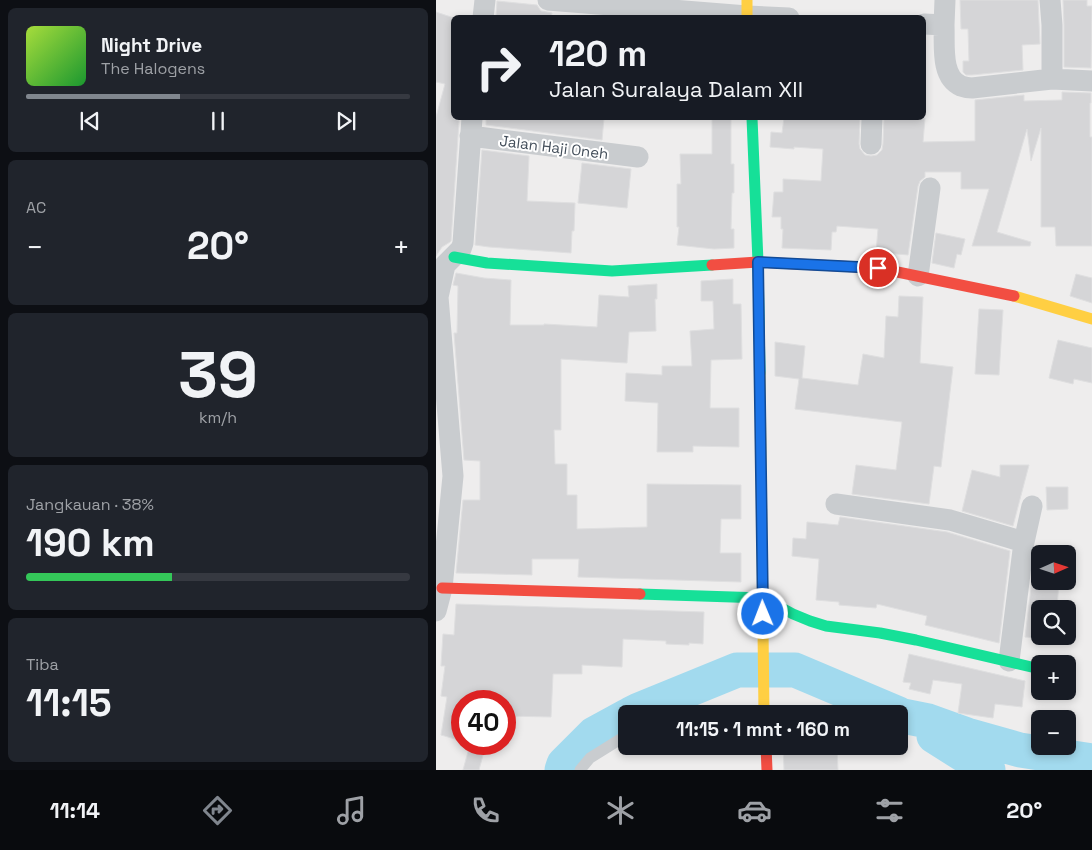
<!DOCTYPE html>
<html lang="id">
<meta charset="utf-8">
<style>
body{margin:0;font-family:"Space Grotesk",sans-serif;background:#20242c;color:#f1f3f6;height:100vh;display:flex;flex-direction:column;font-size:19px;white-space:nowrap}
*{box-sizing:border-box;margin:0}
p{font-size:16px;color:#9ea1a6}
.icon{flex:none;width:28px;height:28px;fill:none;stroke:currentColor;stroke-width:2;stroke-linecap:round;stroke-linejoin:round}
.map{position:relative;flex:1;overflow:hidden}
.side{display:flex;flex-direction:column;gap:8px;padding:8px;background:#0d0f14;width:436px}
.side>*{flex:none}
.banner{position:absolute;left:15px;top:15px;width:475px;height:105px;border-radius:8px;box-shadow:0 2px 8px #0003;background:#171b24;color:#f1f3f6;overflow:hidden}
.needle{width:32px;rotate:87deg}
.fabs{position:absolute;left:595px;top:545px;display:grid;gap:10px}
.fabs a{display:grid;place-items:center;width:45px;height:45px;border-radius:8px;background:#171b24;box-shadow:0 2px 8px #0003;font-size:25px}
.speed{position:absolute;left:15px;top:690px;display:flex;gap:10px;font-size:25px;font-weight:700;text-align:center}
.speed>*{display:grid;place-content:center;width:65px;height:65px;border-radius:50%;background:#171b24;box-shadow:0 2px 8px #0003;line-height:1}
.speed .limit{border:8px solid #d22;background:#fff;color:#111}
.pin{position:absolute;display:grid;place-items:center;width:42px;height:42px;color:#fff;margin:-21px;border:2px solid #fff;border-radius:50%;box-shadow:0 1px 5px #0007}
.me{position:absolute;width:55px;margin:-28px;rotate:359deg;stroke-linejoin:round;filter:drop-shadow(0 0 4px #0008)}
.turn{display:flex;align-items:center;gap:18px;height:105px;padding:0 15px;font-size:22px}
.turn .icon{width:65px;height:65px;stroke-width:2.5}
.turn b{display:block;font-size:35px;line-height:42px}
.big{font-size:38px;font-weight:600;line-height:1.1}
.side .card{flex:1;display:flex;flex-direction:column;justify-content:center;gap:8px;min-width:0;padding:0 18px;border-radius:8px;background:#20242c}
.side .dial{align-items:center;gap:0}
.dial b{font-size:65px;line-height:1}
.song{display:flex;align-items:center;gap:15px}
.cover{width:60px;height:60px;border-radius:8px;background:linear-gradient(135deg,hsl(80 70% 55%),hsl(130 70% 35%))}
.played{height:5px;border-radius:2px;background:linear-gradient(90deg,#80868e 40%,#363941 40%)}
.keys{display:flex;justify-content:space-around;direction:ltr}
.heat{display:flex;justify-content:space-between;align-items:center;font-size:28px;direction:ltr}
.charge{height:8px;border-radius:4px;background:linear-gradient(90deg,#34c759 38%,#363941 0)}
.trip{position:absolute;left:182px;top:705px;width:290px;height:50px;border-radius:8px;background:#171b24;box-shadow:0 2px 8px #0003;font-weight:600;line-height:50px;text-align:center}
.menu{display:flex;height:80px;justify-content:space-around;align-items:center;background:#090b0e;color:#9ea1a6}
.menu .icon{width:35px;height:35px}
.menu .on{color:#80868e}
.menu b{font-size:22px;color:#f1f3f6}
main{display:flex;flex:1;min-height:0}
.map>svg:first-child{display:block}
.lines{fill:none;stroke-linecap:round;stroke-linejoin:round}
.river{stroke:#a2daee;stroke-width:35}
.building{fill:#d5d5d7;stroke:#dfdfe0}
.lane{stroke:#c9cccf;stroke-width:11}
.street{stroke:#c9cccf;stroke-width:21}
.fast{stroke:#16e098;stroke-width:11}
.slow{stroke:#ffcf43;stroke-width:11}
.jam{stroke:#f24e42;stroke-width:11}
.route-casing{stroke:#114b97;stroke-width:12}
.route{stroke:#1a73e8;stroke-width:9}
.labels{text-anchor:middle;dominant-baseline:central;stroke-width:4;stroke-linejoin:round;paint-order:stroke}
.street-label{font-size:15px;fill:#444f5b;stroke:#fff}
</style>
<main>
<section class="side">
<div class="card">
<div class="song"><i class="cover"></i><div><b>Night Drive</b><p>The Halogens</p></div></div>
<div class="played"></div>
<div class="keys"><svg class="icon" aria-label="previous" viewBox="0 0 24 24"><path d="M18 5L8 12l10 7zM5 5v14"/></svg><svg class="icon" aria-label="pause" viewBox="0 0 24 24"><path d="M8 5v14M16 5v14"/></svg><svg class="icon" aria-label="next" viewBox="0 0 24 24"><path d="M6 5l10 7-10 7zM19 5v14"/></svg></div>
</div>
<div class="card"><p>AC</p>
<div class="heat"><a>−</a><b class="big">20°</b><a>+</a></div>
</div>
<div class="card dial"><b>39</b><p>km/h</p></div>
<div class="card"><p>Jangkauan · 38%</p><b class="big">190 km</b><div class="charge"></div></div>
<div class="card"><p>Tiba</p><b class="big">11:15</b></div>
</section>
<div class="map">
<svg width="656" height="770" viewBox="0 0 656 770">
<rect width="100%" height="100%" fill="#eeeded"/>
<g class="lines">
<path class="river" d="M 195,714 L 203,710 L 301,670 L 359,670 L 463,714
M 467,716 L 492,721 L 531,735 L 584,750 L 656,761
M 498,736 L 552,770
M 126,770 L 128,764 L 158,734 L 191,716"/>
</g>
<path class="building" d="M 524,0 L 602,0 L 604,44 L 586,45 L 587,70 L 536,75 L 530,75 L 527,72 L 527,61 L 533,61 L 532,29 L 525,29 Z
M 627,0 L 651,0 L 651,6 L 656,6 L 655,68 L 628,67 L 628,25 Z
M 61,1 L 101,5 L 105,11 L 116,13 L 115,18 L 60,18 Z
M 0,12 L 18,18 L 18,119 L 23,121 L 15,241 L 14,242 L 6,247 L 0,256 L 0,117 L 9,84 L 0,82 Z
M 626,92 L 655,93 L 655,103 L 654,103 L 654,137 L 656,137 L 656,246 L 620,246 L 619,227 L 605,227 L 605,128 L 595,161 L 591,129 L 561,232 L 595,242 L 594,246 L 536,246 L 553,189 L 525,189 L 525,172 L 489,172 L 489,177 L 484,181 L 482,186 L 472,255 L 440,252 L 442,229 L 401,226 L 400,232 L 396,232 L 395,250 L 346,248 L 347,229 L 345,229 L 345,217 L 336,217 L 338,192 L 347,192 L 347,179 L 385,181 L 387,149 L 358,147 L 358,149 L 334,147 L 335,132 L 346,133 L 348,118 L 424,118 L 423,144 L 424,149 L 429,155 L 435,156 L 441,155 L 446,150 L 447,144 L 448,118 L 489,118 L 487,142 L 539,141 L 539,100 L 588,95 L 588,101 L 626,100 Z
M 50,118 L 168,118 L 166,140 L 50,125 Z
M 276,118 L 295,118 L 295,164 L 298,164 L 298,193 L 296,193 L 295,229 L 298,229 L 298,248 L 278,249 L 241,245 L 243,227 L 241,227 L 241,184 L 245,184 L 244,154 L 276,154 Z
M 46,150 L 93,156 L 91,201 L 139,203 L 138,231 L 136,231 L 135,253 L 53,247 L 39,245 Z
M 146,163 L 195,169 L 191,208 L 142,203 Z
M 500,233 L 529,239 L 525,255 L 521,254 L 518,268 L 496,263 Z
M 20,273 L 48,278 L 75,280 L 74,325 L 108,325 L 108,324 L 161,327 L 163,295 L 193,297 L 192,286 L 221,284 L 221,299 L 219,299 L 220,331 L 193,332 L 191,363 L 125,359 L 125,430 L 118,430 L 119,464 L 131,464 L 131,495 L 141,495 L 141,529 L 211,527 L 211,484 L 305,485 L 305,519 L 285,519 L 284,553 L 305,553 L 305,582 L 142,577 L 143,559 L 96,559 L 96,575 L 20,573 L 27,500 L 44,500 L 44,461 L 28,460 L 18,333 L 21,333 L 22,286 L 17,285 Z
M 640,274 L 656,278 L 656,303 L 634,296 Z
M 297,279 L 297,304 L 305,304 L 306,359 L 275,360 L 274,408 L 303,408 L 303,447 L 257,446 L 257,452 L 221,452 L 222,403 L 189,401 L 190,373 L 226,375 L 226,366 L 256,366 L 254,331 L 278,329 L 277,301 L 265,301 L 265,281 Z
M 463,296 L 487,297 L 484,363 L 517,367 L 505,467 L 498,466 L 493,504 L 416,494 L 420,465 L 460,470 L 466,422 L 359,409 L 363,379 L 339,376 L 339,342 L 369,346 L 366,378 L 422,385 L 427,354 L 448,358 L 450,316 L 462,317 Z
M 543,309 L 567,310 L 563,375 L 539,374 Z
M 622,340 L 656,348 L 656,383 L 638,379 L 637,384 L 613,378 Z
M 564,465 L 593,465 L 577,526 L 526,511 L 536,470 L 564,477 Z
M 610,487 L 632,487 L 632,509 L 611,510 Z
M 404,517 L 511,532 L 574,551 L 563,643 L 489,625 L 491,616 L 441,604 L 440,608 L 403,605 L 403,602 L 380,600 L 383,559 L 356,556 L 357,538 L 370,539 L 371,522 L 402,525 Z
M 600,547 L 638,551 L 635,580 L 631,580 L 631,554 L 604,554 L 604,581 L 623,581 L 621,608 L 623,609 L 604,609 L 604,636 L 621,636 L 620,640 L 589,637 Z
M 20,604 L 268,612 L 267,644 L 253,643 L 253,645 L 230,644 L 230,641 L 187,639 L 186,667 L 146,665 L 146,674 L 117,674 L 115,717 L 69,716 L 69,701 L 26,701 L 26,741 L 5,735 L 11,697 L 5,696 L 9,666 L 5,666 L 7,634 L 18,635 Z
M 473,654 L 589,681 L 586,707 L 559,704 L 557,718 L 522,713 L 526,684 L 497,680 L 494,694 L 473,689 L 475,683 L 467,682 Z
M 34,744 L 50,744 L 43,770 L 27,770 Z
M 347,746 L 401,746 L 402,770 L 348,770 Z"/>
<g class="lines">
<path class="lane" d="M 144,770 L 154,758 L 191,735"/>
<path class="street" d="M 112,0 L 311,16 L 353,18
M 614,0 L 616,25 L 616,79
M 47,18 L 49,0
M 488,24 L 508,25 C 509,44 504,77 525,86 C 528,87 533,88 536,88 L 616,79 L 656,81
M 508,25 L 509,0
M 34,136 L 202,157
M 435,144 L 436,118
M 482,276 L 494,188
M 400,504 L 514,520 L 588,542
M 0,611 L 6,588 L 17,476 L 2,297 L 9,265 L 25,249 L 27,243 L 36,118
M 573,661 L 588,542 L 596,506"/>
<path class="fast" d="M 316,118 L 322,262 L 324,373
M 18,257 L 51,263 L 176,271 L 276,265
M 204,594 L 327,598 L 357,614 L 374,621 L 390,626 L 444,633 L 480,640 L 604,669"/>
<path class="slow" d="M 311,0 L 311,18
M 578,296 L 656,319
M 324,373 L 328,714"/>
<path class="jam" d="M 276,265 L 322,262 L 442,268 L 578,296
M 6,588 L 204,594
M 330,746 L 331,770"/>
</g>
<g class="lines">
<defs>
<path id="route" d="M 327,614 L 322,262 L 442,268"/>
</defs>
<use href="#route" class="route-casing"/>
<use href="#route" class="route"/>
</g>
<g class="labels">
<g class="street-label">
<text transform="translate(118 147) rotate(7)">Jalan Haji Oneh</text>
</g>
</g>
</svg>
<div class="fabs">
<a><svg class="needle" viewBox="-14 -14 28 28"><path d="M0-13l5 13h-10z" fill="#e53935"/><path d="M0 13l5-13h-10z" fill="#9ea1a6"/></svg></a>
<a><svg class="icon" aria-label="search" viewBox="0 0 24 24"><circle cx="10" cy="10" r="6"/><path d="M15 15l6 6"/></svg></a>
<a>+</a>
<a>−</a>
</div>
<div class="speed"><div class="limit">40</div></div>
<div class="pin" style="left:442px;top:268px;background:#d93025"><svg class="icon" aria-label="arrive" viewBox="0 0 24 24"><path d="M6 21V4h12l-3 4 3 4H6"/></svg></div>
<svg class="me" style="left:327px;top:614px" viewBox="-20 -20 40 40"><circle r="17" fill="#1a73e8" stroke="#fff" stroke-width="3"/><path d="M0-11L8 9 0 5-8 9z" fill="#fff"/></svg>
<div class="trip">11:15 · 1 mnt · 160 m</div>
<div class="banner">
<div class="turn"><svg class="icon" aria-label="right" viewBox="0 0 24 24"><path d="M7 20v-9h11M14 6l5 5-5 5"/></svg><div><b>120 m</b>Jalan Suralaya Dalam XII</div></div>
</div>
</div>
</main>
<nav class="menu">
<b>11:14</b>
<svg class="icon on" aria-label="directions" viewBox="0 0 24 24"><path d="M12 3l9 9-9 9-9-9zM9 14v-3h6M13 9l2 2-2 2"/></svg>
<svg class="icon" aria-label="music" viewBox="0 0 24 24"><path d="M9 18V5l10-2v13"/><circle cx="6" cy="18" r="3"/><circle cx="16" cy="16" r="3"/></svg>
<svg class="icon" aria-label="phone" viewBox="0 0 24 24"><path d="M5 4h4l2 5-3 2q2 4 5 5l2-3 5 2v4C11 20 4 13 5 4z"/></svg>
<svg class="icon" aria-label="climate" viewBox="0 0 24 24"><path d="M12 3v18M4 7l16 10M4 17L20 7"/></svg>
<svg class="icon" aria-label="car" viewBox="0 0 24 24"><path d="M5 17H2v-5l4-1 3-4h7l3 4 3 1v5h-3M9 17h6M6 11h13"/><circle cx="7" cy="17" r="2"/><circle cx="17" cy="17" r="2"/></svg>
<svg class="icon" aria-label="filters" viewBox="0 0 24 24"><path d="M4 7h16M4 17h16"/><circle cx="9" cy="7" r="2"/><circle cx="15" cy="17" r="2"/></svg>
<b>20°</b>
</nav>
